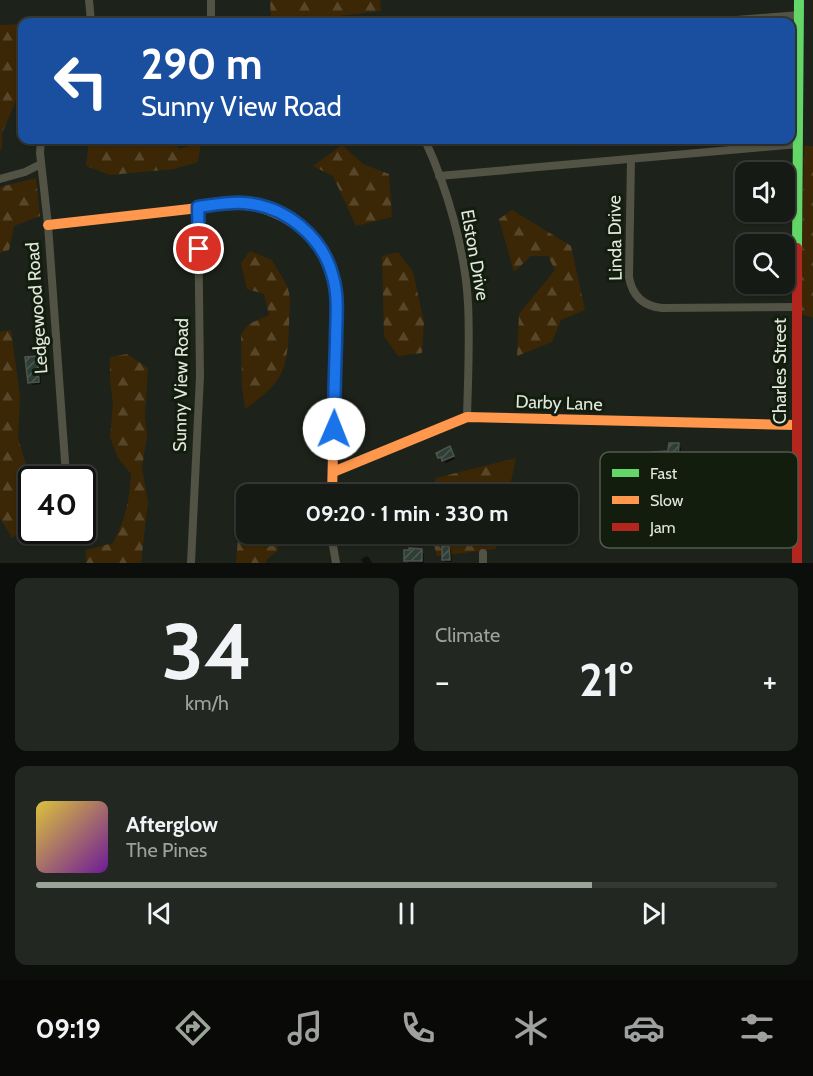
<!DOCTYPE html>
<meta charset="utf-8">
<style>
body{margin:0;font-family:Cabin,sans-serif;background:#232722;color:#f1f3f6;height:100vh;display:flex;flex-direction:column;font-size:22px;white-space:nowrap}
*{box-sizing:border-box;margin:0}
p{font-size:20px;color:#9ea1a0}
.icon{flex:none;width:33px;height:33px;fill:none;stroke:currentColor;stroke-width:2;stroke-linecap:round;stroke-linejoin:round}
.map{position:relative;height:563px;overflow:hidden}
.drawer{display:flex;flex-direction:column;gap:15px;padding:15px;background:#0c0e0b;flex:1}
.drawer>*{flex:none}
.guide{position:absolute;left:18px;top:18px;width:777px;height:126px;border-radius:12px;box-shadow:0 2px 4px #0004,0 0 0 2px #353834;background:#1a4fa0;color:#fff;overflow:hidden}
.tools{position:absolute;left:735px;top:162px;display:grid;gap:12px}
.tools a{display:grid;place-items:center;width:60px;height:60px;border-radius:12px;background:#161a14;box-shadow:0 2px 4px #0004,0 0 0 2px #353834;font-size:30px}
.speed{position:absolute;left:18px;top:466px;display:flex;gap:12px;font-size:30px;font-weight:700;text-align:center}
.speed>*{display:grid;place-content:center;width:78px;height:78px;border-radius:50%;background:#161a14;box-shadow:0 2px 4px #0004,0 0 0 2px #353834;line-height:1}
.speed .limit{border:3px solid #111;border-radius:9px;background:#fff;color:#111}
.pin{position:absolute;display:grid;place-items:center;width:51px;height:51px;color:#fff;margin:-26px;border:3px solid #fff;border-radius:50%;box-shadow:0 2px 6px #0007}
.me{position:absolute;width:66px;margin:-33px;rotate:1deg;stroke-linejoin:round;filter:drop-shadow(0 0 4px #0008)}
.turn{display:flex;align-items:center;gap:21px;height:126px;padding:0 24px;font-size:27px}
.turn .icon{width:78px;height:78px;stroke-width:2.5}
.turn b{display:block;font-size:42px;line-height:51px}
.big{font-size:45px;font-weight:700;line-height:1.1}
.drawer .widget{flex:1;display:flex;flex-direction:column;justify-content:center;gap:9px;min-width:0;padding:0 21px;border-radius:12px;background:#232722}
.drawer .dial{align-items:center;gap:0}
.dial b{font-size:78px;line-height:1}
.song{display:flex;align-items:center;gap:18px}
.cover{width:72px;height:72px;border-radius:9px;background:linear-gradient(135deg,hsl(50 70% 55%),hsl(280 70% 35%))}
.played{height:6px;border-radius:3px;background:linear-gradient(90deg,#9ca399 75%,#353834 75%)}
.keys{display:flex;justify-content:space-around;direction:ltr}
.heat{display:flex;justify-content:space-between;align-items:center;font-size:33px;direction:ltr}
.drawer .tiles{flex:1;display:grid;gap:15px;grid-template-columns:1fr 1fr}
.widget:last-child{grid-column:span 2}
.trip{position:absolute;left:236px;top:484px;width:342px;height:60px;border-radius:12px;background:#161a14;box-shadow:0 2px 4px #0004,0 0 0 2px #353834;font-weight:700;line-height:60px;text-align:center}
.tabs{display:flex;height:96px;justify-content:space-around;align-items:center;background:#090a08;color:#9ea1a0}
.tabs .icon{width:42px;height:42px}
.tabs .current{color:#9ca399}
.tabs b{font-size:27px;color:#f1f3f6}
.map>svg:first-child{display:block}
.forest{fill:url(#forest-firs)}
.shadow{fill:#0007}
.building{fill:url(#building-hatch);stroke:#4d554f;stroke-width:1.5}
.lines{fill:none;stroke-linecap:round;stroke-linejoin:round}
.street{stroke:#525245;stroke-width:8}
.fast{stroke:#63d668;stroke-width:10}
.slow{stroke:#ff974d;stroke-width:10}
.jam{stroke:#b3261e;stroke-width:10}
.route-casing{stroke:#114b97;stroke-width:15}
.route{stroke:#1a73e8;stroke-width:10}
.labels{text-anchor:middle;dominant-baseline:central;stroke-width:6;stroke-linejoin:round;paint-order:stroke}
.street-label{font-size:18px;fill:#e1e8de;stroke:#131d0e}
.key{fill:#131d0e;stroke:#515a4c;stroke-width:1.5}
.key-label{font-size:16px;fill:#e1e8de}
</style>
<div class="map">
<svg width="813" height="563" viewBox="0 0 813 563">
<defs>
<pattern id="forest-firs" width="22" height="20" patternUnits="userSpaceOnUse" patternTransform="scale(1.5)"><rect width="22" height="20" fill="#3b2705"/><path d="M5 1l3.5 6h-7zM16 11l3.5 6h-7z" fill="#574629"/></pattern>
<pattern id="building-hatch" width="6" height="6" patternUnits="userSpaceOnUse" patternTransform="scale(1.5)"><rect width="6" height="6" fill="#2e3e36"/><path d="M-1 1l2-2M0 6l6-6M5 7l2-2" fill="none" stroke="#4c5a53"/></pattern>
</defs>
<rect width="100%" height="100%" fill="#1d221a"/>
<path class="forest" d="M 270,0 L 380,0 L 381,11 L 287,22 L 271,22 Z
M 22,24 L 22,87 L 2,133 L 2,148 L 0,150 L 0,25 Z
M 89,140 L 173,140 L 179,149 L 201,142 L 198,162 L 174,169 L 110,175 L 86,166 Z
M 342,145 L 363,164 L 389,174 L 392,217 L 356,226 L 333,176 L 313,166 Z
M 804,146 L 813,146 L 813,318 L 801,314 Z
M 36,178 L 40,216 L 14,226 L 9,250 L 0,253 L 0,187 Z
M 512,210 L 571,246 L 585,310 L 561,320 L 552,342 L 517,356 L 519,314 L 555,270 L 548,256 L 531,256 L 514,272 L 499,219 Z
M 250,251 L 272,260 C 277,270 287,282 289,293 C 291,303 289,316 289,327 C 287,372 283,382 245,409 L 242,386 L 241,334 L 249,324 L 269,315 L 264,294 L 247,289 L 241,263 Z
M 398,252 L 413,272 L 424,322 L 422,353 L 398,356 L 384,336 L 382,256 Z
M 11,330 L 20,397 L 18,438 L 30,478 L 25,499 L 27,527 L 12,538 L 0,518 L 0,332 Z
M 127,354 L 148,368 L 145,417 L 147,436 L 142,468 L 148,502 L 141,563 L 86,563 L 86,550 L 113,543 C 126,517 129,503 131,474 L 118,458 L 110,437 L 113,403 L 110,380 L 110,357 Z
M 516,458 L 508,495 L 433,495 L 436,478 Z
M 241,497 L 246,497 L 246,534 L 278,534 L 278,550 L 266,560 L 266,563 L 236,563 Z
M 431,534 L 500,534 L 496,549 L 437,556 Z"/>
<path class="shadow" d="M 37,357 L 40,360 L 41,384 L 32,385 L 29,382 Z
M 679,445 L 681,448 L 680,464 L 676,464 L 676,466 L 656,463 L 653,460 L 670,452 Z
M 449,448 L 455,459 L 446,463 L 439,457 Z
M 449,547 L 451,550 L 452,562 L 446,562 L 443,559 Z
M 421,551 L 424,554 L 424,563 L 409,563 L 406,560 Z
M 367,556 L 370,559 L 372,563 L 363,563 L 361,559 Z"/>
<path class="building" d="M 38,356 L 39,382 L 28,383 L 25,357 Z
M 669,443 L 679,443 L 678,462 L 674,462 L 673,464 L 651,461 L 652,452 L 668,451 Z
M 450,446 L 454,456 L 442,461 L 441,457 L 438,458 L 436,453 Z
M 442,546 L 449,546 L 450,560 L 442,560 Z
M 409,548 L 422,549 L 422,561 L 404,561 L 404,550 L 410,550 Z"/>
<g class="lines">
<path class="street" d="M 89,0 L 91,22
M 211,0 L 211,22
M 712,22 L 800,15
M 41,140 L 40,153 L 48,225 L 66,475
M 425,140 C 447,188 465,249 468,303 C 470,341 468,379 467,417
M 631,159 L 629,277 C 632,295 643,306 662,308 L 796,307
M 439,176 L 798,144
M 0,179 L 25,172 L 41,164
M 331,534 L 336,563
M 483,553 L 483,563
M 191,563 L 200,376 L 198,207"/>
<path class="fast" d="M 797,248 L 799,0"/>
<path class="slow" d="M 48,225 L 243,203 C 294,213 330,243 337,296 C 340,320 336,346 335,370 C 334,412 333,453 332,495
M 333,472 L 467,417 L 796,425"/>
<path class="jam" d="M 797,248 L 797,563"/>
</g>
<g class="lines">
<defs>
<path id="route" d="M 199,249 L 198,207 C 213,205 228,202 244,203 C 286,206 323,237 333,277 C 339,298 336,320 336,341 C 335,371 334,400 334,429"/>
</defs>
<use href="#route" class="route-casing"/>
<use href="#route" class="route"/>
</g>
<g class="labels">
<g class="street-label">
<text transform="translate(615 238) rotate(-91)">Linda Drive</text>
<text transform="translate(475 255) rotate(80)">Elston Drive</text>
<text transform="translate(37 308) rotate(-94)">Ledgewood Road</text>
<text transform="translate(780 371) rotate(-90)">Charles Street</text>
<text transform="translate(181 385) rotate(-89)">Sunny View Road</text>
<text transform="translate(559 403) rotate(2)">Darby Lane</text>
</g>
</g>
<rect x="600" y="452" width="198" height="96" rx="9" class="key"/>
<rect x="612" y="469" width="27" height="8" fill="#63d668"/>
<rect x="612" y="496" width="27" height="8" fill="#ff974d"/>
<rect x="612" y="523" width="27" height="8" fill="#b3261e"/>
<g class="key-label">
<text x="650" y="479">Fast</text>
<text x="650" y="506">Slow</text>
<text x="650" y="533">Jam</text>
</g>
</svg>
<div class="tools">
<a><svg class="icon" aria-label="sound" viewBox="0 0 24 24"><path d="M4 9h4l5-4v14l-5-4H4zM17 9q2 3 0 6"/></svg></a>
<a><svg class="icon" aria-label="search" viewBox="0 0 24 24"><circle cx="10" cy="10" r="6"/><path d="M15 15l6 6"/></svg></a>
</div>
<div class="speed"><div class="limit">40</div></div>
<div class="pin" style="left:199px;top:249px;background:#d93025"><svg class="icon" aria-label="arrive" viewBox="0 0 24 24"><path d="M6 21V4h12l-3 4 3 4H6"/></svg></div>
<svg class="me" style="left:334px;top:429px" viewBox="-20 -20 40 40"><circle r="19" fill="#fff"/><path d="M0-13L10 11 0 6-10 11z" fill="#1a73e8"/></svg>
<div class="trip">09:20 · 1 min · 330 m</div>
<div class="guide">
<div class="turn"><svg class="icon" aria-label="left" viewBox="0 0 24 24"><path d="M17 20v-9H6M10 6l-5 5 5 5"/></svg><div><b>290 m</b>Sunny View Road</div></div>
</div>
</div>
<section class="drawer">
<div class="tiles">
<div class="widget dial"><b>34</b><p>km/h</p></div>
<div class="widget"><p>Climate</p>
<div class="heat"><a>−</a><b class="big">21°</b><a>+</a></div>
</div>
<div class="widget">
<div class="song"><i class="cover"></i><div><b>Afterglow</b><p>The Pines</p></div></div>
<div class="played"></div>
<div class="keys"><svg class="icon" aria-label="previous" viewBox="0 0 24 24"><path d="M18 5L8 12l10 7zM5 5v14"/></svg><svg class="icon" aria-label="pause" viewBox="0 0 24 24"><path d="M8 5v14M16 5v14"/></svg><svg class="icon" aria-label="next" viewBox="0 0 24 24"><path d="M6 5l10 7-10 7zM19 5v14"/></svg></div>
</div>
</div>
</section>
<nav class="tabs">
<b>09:19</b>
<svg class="icon current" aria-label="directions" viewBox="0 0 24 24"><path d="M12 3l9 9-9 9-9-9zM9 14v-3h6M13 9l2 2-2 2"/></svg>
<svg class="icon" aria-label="music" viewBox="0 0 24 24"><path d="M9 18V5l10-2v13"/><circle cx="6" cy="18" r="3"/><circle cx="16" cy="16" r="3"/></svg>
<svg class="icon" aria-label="phone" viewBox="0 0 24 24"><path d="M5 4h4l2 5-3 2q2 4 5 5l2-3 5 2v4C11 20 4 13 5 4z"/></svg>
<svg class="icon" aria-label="climate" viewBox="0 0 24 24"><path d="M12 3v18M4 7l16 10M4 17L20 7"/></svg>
<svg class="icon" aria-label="car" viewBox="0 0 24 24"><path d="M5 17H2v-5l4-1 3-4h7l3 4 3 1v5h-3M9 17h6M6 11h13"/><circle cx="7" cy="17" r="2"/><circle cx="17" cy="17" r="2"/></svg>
<svg class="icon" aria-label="filters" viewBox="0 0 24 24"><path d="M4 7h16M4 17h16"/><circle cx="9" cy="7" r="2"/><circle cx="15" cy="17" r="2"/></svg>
</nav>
